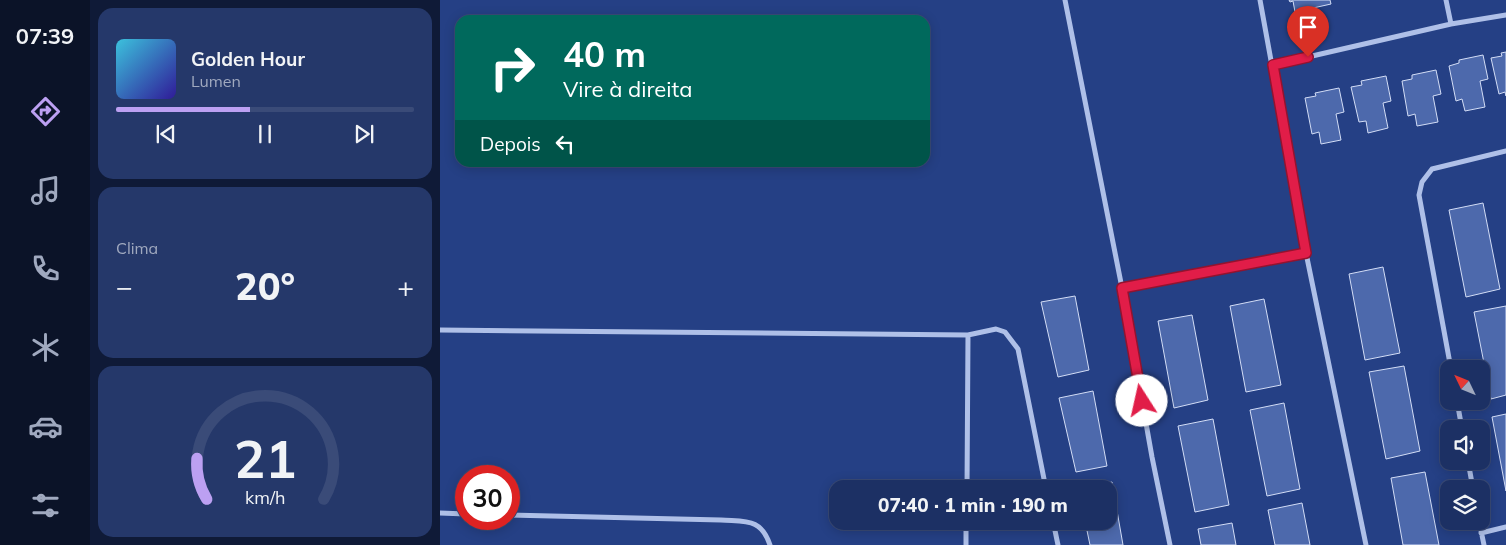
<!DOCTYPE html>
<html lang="pt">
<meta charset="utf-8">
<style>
body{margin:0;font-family:Mulish,sans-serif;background:#25386a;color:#f1f3f6;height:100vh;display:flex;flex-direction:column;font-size:19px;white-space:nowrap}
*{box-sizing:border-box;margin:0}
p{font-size:16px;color:#a0a9bf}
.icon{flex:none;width:28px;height:28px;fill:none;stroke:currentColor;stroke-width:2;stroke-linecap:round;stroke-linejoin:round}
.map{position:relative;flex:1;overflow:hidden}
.sheet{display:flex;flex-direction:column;gap:8px;padding:8px;background:#0f1a37;width:350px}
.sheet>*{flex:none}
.guide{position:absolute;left:15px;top:15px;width:475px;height:152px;border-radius:15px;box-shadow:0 2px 12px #0003,0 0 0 1px #3a4b78;background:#00695c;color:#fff;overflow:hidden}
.needle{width:32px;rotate:313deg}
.fabs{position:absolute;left:1000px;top:360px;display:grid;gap:10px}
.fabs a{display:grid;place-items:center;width:50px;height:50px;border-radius:10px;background:#1c3064;box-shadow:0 2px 12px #0003,0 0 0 1px #3a4b78;font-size:25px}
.speed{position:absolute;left:15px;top:465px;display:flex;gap:10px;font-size:25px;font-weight:700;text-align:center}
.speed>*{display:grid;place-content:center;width:65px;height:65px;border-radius:50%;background:#1c3064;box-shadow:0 2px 12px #0003,0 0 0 1px #3a4b78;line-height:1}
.speed .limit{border:8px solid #d22;background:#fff;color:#111}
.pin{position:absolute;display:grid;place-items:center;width:42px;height:42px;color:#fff;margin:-51px -21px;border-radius:50% 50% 50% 0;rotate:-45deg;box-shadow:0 0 5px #0007}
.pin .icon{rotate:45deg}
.me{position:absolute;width:55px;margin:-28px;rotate:350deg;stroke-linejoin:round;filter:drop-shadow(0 0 4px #0008)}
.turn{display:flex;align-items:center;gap:18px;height:105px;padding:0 25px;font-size:22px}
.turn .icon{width:65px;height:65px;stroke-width:2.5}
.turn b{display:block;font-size:35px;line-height:42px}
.then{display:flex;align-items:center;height:48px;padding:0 25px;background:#0003;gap:10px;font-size:19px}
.big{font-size:38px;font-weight:800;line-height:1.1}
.sheet .card{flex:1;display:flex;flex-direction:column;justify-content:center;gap:8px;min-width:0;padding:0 18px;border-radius:15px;background:#25386a}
.sheet .dial{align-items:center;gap:0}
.dial svg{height:130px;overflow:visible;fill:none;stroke:#3a4b78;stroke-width:7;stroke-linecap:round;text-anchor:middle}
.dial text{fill:#f1f3f6;stroke:none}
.song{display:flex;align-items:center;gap:15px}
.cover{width:60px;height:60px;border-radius:8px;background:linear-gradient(135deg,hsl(190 70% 55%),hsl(250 70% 35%))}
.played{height:5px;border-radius:2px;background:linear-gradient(90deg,#bca0f2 45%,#3a4b78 45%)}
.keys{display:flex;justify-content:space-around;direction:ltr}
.heat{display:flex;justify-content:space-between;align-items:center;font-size:28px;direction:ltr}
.trip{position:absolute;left:389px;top:480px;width:288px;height:50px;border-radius:15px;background:#1c3064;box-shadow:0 2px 12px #0003,0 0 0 1px #3a4b78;font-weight:800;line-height:50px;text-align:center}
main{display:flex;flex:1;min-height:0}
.dock{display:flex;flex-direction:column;width:90px;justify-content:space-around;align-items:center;background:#0b1328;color:#a0a9bf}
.dock .icon{width:35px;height:35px}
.dock .on{color:#bca0f2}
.dock b{font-size:22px;color:#f1f3f6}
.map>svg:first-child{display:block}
.building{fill:#4d69ac;stroke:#d3ddf6}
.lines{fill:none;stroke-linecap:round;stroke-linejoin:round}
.minor{stroke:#afc0e8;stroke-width:5}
.route-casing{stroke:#92132f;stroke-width:12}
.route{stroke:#e11d48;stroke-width:9}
</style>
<main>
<nav class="dock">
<b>07:39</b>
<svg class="icon on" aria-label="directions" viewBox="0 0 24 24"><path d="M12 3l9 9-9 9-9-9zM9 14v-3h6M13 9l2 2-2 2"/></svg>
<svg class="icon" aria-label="music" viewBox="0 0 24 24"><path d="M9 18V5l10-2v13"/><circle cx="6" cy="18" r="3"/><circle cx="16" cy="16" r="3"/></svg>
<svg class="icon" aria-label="phone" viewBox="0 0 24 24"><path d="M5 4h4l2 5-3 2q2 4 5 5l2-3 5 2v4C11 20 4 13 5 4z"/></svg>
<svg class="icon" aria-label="climate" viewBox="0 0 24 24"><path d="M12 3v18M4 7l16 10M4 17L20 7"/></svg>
<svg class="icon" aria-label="car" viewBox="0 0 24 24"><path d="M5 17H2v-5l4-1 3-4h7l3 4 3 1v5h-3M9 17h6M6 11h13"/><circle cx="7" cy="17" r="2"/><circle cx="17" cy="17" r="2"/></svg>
<svg class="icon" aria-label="filters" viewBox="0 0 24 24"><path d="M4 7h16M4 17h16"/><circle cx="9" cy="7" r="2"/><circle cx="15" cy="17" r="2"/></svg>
</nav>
<section class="sheet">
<div class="card">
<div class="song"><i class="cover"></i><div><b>Golden Hour</b><p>Lumen</p></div></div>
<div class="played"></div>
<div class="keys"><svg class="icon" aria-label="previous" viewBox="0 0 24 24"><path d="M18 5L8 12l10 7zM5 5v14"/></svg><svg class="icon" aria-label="pause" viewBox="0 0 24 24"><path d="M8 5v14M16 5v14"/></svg><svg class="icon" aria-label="next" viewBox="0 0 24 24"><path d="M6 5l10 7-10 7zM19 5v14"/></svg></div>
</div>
<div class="card"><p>Clima</p>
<div class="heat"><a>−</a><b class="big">20°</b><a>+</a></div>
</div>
<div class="card dial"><svg viewBox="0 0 100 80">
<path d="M14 69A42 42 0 1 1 86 69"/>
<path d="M14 69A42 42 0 0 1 8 44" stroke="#bca0f2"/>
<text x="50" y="56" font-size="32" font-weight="700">21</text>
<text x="50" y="72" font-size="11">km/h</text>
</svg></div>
</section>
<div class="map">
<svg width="1066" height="545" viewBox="0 0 1066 545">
<rect width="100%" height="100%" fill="#254085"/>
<path class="building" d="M 849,0 L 890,0 L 891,4 L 855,12 L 853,1 L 850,2 Z
M 1066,52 L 1066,96 L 1065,92 L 1059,94 L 1051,58 L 1062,56 L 1061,53 Z
M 1043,55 L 1048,79 L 1040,81 L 1045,107 L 1025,111 L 1022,99 L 1016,101 L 1009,66 L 1019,63 L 1019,60 Z
M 996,70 L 1001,94 L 993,96 L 998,122 L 977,126 L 975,114 L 968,116 L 962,81 L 972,79 L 972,75 Z
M 946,76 L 951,101 L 943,103 L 948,128 L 928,133 L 926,121 L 919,122 L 911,87 L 922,85 L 921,81 Z
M 899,88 L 904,112 L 896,114 L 901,140 L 881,144 L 879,132 L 872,134 L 865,98 L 876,96 L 875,93 Z
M 1043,203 L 1060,289 L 1026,297 L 1009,210 Z
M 943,267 L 960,353 L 925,360 L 909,274 Z
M 635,296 L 649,370 L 618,377 L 601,302 Z
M 824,299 L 841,385 L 806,392 L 790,306 Z
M 1066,306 L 1066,395 L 1051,399 L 1034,312 Z
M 752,315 L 768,400 L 734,408 L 718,321 Z
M 964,366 L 980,451 L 946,459 L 929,372 Z
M 653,391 L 667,466 L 636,472 L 619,398 Z
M 844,403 L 860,489 L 827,496 L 810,410 Z
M 1066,414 L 1066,491 L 1052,417 Z
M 773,419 L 789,505 L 755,512 L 738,426 Z
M 985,472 L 999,545 L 963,545 L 951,478 Z
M 672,482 L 683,545 L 650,545 L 645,521 L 668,521 L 668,489 L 638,489 Z
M 862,503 L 870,545 L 835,545 L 828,510 Z
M 792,523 L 796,545 L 761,545 L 758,529 Z"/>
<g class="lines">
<path class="minor" d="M 625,0 L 682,288 L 712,457 L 730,545
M 820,0 L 866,253 L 926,545
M 1006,0 L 1011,24
M 833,65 L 1011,24 L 1066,15
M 682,288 L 866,253
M 0,330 L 528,335 L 556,329 L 565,332 L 578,349 L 606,489
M 1011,369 L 979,195 L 982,182 L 992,169 L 1066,151
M 1017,401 L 1022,429
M 1028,461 L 1033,489
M 527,489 L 528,335
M 0,513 L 26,514
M 69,515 L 281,520 C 306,522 321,518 330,545
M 613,521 L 618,545
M 1039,521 L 1044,545
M 1041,533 L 1066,527
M 526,545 L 526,521"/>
</g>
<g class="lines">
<defs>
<path id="route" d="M 702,401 L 682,288 L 866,253 L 833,65 L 868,57"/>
</defs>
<use href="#route" class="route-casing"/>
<use href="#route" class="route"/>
</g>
</svg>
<div class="fabs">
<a><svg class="needle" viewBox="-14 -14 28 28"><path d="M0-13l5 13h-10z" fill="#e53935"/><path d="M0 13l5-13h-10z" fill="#a0a9bf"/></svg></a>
<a><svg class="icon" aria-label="sound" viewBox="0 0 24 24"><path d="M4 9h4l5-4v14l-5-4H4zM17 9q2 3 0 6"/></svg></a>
<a><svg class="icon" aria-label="layers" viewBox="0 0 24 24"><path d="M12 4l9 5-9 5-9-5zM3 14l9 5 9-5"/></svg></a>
</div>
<div class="speed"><div class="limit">30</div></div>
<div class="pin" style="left:868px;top:57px;background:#d93025"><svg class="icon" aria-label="arrive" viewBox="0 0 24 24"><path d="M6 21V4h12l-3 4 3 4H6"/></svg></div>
<svg class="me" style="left:702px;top:401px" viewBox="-20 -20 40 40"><circle r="19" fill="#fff"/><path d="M0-13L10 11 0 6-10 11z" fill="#e11d48"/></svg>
<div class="trip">07:40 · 1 min · 190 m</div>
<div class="guide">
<div class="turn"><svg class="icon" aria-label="right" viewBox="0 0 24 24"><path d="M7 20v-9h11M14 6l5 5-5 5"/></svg><div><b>40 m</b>Vire à direita</div></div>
<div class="then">Depois<svg class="icon" aria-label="left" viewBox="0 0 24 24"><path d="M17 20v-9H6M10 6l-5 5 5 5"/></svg></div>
</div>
</div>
</main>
